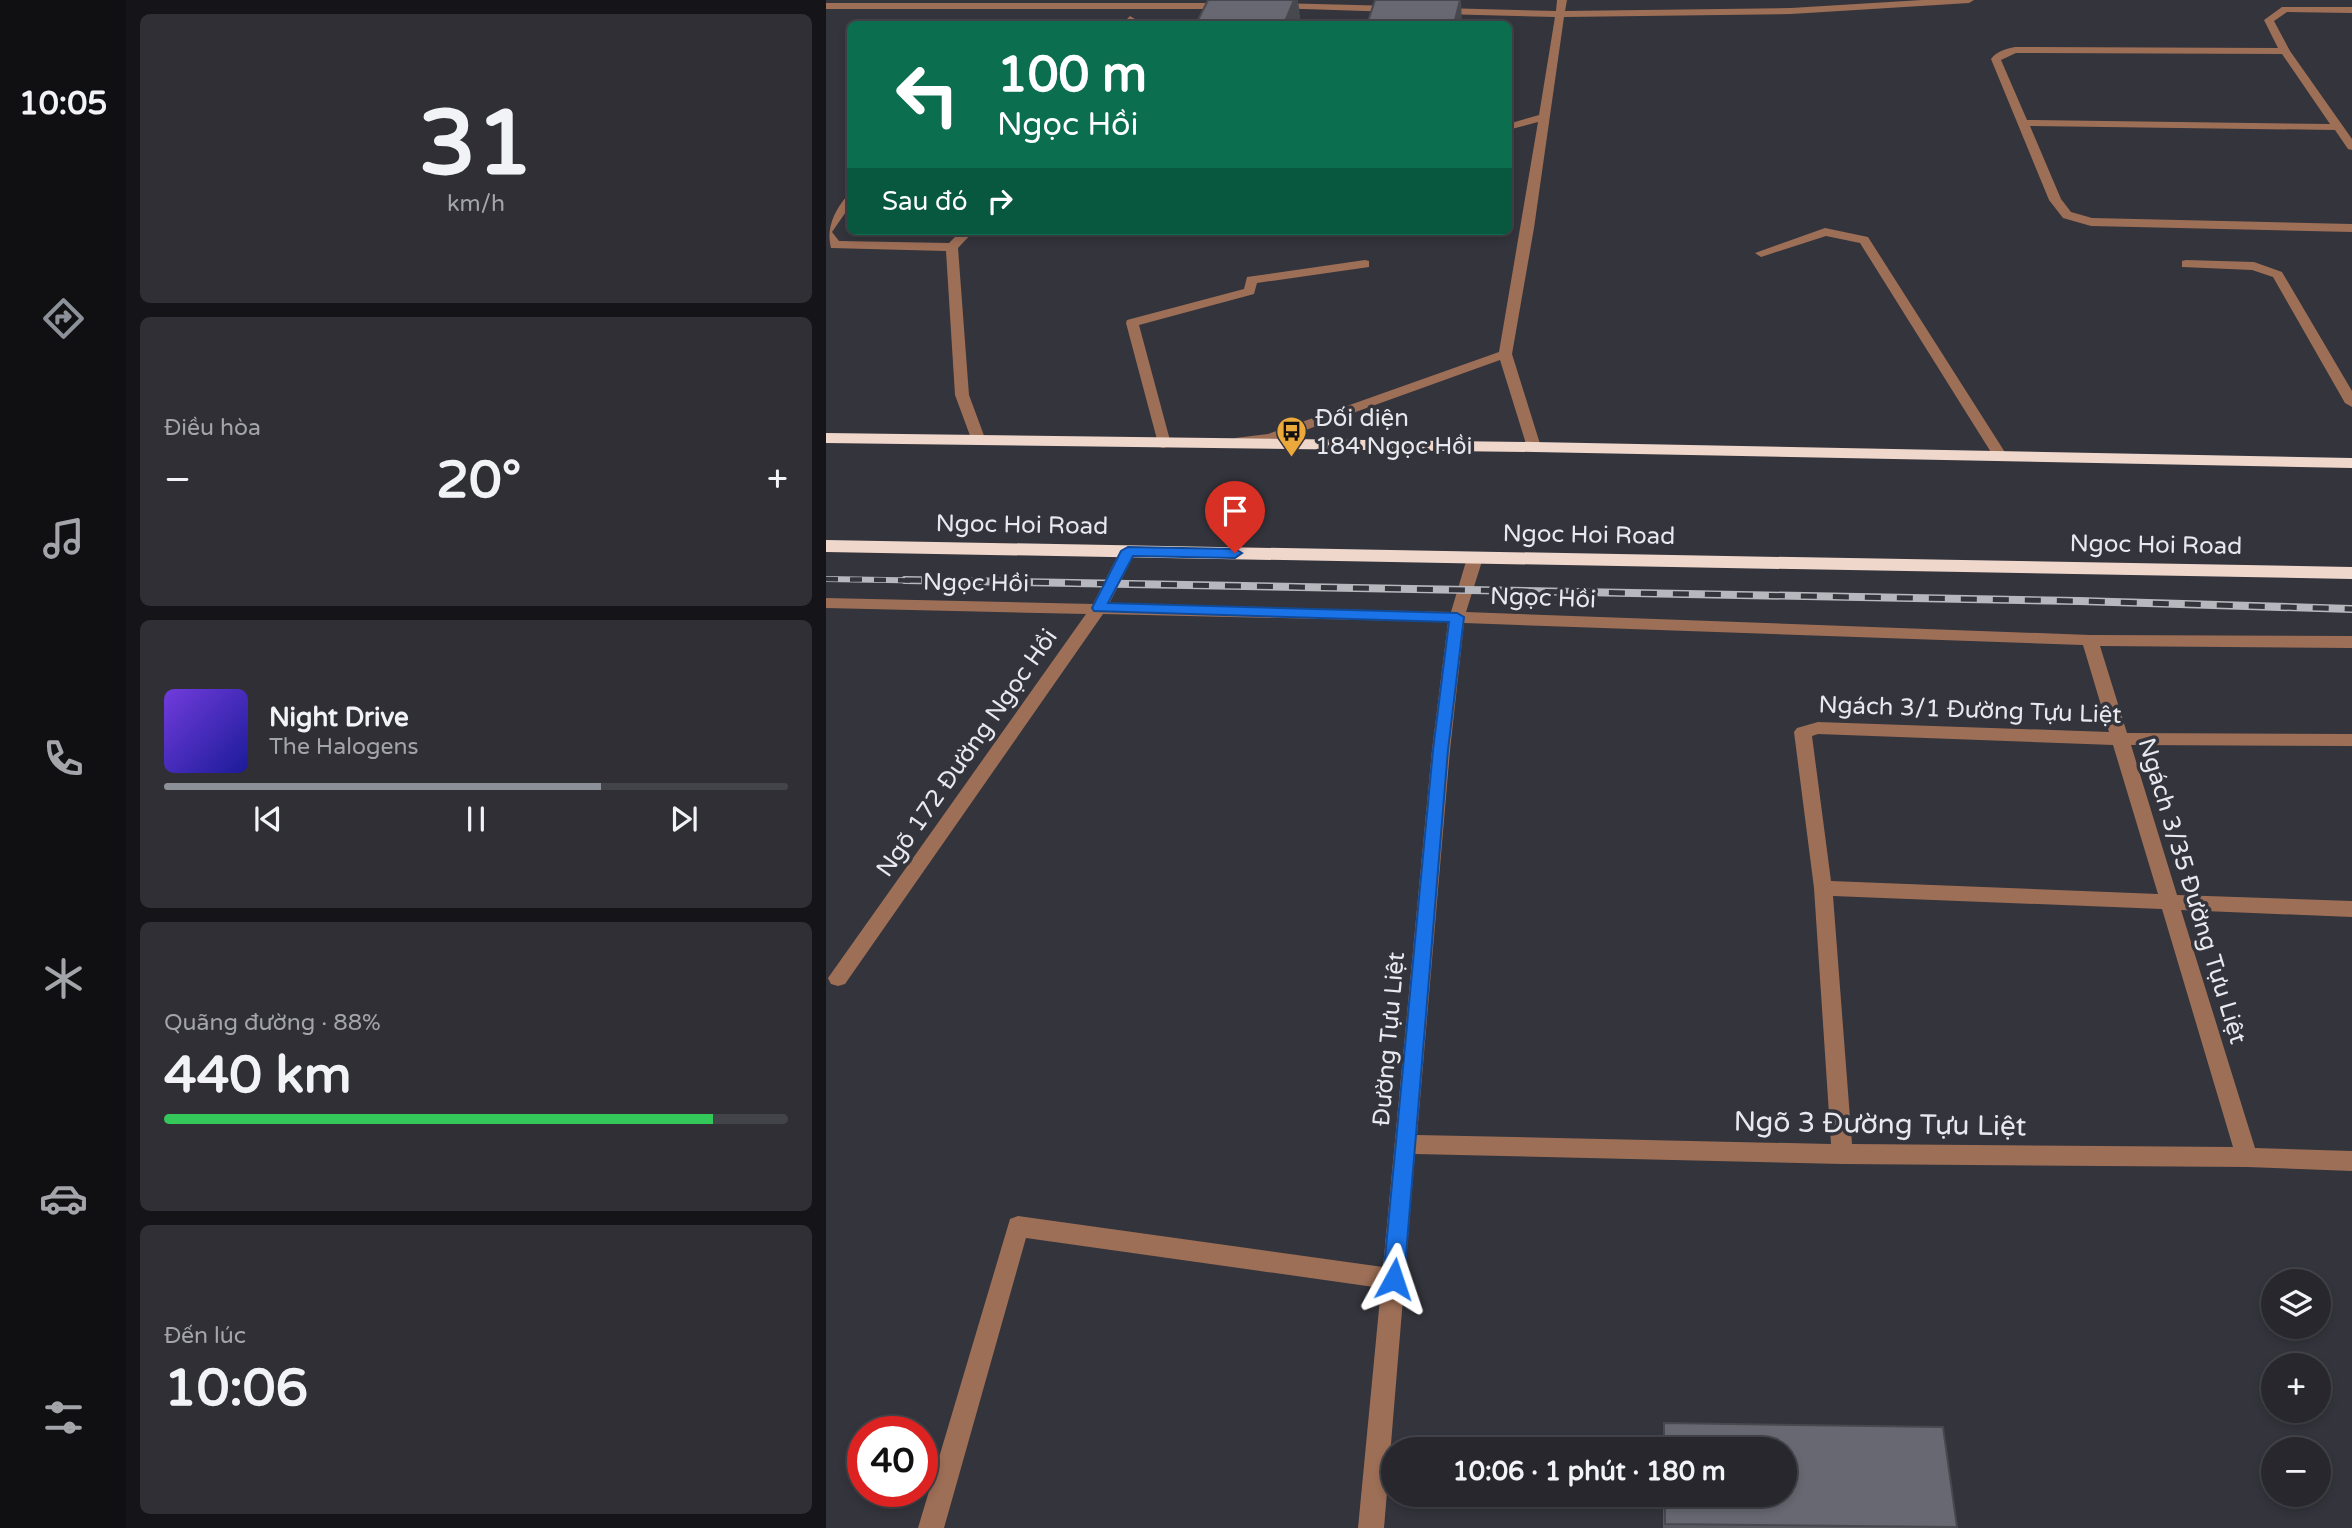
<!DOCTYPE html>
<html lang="vi">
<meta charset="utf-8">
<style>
body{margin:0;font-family:"Varela Round",sans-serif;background:#2f2f35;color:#f1f3f6;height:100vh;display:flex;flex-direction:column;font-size:26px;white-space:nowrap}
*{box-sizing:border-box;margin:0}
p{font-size:23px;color:#a4a5aa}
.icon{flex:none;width:38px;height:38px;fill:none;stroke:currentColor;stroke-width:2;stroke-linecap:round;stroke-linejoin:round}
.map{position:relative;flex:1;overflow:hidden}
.sheet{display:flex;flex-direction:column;gap:14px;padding:14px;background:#151519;width:700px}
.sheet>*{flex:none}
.banner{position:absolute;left:21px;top:21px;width:665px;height:214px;border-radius:10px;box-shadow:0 4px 10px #0003,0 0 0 2px #434449;background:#0b6e4f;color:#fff;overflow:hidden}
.buttons{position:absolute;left:1435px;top:1269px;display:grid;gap:14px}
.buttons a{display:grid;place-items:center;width:70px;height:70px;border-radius:50%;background:#27272d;box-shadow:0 4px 10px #0003,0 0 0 2px #434449;font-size:35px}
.speed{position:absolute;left:21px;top:1416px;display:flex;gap:14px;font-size:35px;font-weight:700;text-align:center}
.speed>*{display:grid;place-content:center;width:91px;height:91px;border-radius:50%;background:#27272d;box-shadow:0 4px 10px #0003,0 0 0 2px #434449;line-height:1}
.speed .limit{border:10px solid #d22;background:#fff;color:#111}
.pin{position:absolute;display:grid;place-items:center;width:60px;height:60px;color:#fff;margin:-72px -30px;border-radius:50% 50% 50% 0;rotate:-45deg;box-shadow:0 0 7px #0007}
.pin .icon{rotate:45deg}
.me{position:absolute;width:77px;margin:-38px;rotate:5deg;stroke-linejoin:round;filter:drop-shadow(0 0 5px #0008)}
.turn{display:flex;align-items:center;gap:24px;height:147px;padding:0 35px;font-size:32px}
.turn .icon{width:91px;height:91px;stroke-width:2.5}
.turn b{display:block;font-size:49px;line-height:60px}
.then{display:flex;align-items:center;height:66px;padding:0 35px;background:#0003;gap:14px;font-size:26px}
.big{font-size:52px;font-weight:800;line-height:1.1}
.sheet .card{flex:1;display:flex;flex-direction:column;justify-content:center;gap:10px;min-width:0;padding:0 24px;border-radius:10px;background:#2f2f35}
.sheet .dial{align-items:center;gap:0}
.dial b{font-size:91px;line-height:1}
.song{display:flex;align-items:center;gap:21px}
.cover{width:84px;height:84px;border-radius:10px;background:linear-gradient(135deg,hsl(260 70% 55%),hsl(240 70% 35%))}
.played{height:7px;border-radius:4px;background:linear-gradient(90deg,#8c9099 70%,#434449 70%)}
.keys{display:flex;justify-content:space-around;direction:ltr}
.heat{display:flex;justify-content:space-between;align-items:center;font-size:38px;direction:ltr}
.charge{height:10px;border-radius:5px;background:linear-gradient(90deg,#34c759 88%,#434449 0)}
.trip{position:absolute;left:555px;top:1437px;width:416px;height:70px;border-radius:35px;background:#27272d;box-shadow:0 4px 10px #0003,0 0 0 2px #434449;font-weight:800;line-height:70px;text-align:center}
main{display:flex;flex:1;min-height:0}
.tabs{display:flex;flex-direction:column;width:126px;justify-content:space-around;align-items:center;background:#101012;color:#a4a5aa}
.tabs .icon{width:49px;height:49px}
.tabs .on{color:#8c9099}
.tabs b{font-size:32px;color:#f1f3f6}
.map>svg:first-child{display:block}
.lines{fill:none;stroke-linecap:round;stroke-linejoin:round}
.minor{fill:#9e6f57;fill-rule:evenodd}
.highway{fill:#efd7cc;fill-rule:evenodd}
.rail-far1-casing{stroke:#b7b8be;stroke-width:6}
.rail-casing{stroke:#b7b8be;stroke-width:8}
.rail-far1{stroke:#34343c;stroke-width:4.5;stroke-dasharray:12;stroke-linecap:butt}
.rail{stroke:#34343c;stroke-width:5;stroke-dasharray:16;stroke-linecap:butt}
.wall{fill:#595961}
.shaded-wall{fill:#48494f}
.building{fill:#676871;stroke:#48494f;stroke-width:2}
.route{fill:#1a73e8;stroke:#114b97;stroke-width:2}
.labels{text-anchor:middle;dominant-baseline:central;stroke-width:7;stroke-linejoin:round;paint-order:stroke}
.poi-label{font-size:24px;fill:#e8e9ee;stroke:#34343c;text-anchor:start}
.street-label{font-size:24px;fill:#e8e9ee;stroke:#34343c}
.near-street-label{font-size:28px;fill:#e8e9ee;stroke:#34343c}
</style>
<main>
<nav class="tabs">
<b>10:05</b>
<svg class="icon on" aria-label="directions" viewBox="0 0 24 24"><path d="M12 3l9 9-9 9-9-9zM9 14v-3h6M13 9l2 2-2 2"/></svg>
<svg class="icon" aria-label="music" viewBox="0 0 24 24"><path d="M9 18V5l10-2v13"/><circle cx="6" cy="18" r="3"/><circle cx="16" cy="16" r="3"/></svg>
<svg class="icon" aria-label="phone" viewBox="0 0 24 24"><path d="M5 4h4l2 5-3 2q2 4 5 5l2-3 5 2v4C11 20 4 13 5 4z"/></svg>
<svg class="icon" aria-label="climate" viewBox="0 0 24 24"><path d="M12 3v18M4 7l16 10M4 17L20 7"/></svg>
<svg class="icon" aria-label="car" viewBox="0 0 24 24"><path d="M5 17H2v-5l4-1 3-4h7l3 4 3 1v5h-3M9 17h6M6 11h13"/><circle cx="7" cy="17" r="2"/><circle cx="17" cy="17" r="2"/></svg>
<svg class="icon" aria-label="filters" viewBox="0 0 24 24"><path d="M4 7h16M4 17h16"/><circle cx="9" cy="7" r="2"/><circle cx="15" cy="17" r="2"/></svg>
</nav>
<section class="sheet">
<div class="card dial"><b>31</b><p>km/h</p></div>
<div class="card"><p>Điều hòa</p>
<div class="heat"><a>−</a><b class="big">20°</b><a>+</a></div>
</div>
<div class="card">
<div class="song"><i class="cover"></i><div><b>Night Drive</b><p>The Halogens</p></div></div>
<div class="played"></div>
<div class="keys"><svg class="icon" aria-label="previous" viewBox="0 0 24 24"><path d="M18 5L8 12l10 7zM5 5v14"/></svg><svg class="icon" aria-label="pause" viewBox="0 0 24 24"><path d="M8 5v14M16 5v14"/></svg><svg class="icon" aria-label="next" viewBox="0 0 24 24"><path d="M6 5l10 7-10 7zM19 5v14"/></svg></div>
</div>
<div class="card"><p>Quãng đường · 88%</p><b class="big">440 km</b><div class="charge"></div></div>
<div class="card"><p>Đến lúc</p><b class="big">10:06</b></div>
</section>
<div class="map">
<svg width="1526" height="1528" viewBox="0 0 1526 1528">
<rect width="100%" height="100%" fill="#34343c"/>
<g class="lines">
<path class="minor" d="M 731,0 L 741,0 L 739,11 L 965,8 L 1096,0 L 1148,0 L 1143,3 L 965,14 L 738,17 L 708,228 L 686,354 L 715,447 L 713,450 L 708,451 L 701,447 L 674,360 L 449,441 L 409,444 L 409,438 L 442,434 L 673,352 L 712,122 L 682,130 L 682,124 L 713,115 L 729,17 L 615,14 L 610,11 L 615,8 L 730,11 Z
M 0,3 L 401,3 L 406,6 L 401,9 L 0,9 Z
M 450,3 L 569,6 L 574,9 L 569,12 L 447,8 L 445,6 Z
M 1456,7 L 1526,7 L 1526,13 L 1461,12 L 1448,21 L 1464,51 L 1526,139 L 1526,150 L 1522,149 L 1509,130 L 1204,126 L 1235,199 L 1245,212 L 1266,218 L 1526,224 L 1526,232 L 1265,226 L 1237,218 L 1223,200 L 1165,59 C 1171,51 1180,49 1189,47 L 1452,48 L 1438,20 ZM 1190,53 L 1456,54 L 1504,124 L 1201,120 L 1175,60 Z
M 304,16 L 309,19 L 306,24 L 296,24 Z
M 24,196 L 24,206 L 6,232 L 13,241 L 123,243 L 135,231 L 148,231 L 132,248 L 143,395 L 160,441 L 158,444 L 148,444 L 146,441 L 129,395 L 120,251 L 5,248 C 0,228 8,212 20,197 Z
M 999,228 L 1042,237 L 1182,457 L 1180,460 L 1170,460 L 1168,457 L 1034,243 L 1000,236 L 935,257 L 929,253 Z
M 539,260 L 543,261 L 543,267 L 431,283 L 428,294 L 313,325 L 345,444 L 338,448 L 333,447 L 300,323 L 301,320 L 418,289 L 421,277 Z
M 1360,260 L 1428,262 L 1456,272 L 1526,391 L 1526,407 L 1519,403 L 1447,277 L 1426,270 L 1356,267 L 1356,261 Z
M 302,546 L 310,551 L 283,604 L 625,612 L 641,558 L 649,553 L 657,558 L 640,612 L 1264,635 L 1526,636 L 1526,648 L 1274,646 L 1301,733 L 1526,734 L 1526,746 L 1305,745 L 1351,895 L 1526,901 L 1526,917 L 1355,910 L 1429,1148 L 1526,1151 L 1526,1171 L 1421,1167 L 1016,1164 L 589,1154 L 558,1528 L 532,1528 L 555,1288 L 200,1238 L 118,1528 L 92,1528 L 184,1219 L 192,1216 L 557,1267 L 606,750 L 622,622 L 277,614 L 19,984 L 12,986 L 5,984 L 2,978 L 260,614 L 0,608 L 0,598 L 267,604 L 294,551 ZM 638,623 L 1257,645 L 1283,732 L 992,722 L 971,728 L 968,732 L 988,888 L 1005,1144 L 591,1135 L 624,750 ZM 992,734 L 1287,745 L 1332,894 L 1005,881 L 986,736 ZM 1007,896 L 1336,909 L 1407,1147 L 1026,1144 Z"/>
<path class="highway" d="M 0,433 L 708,442 L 1526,458 L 1526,468 L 708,452 L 0,443 Z
M 0,540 L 1526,567 L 1526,579 L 0,552 Z"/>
<defs>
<path id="rail-far1" d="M 0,579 L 179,582"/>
<path id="rail" d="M 79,580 L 1253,601 L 1526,609"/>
</defs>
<use href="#rail-far1" class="rail-far1-casing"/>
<use href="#rail" class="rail-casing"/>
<use href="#rail-far1" class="rail-far1"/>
<use href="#rail" class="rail"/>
</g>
<path class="wall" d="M 838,1423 L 1117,1427 L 1131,1527 L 1130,1528 L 837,1528 L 837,1494 L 959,1494 L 959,1449 L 836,1449 Z"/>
<path class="shaded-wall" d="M 468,0 L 472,0 L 475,24 L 458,24 Z
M 634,0 L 635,0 L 636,24 L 628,24 Z"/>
<path class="building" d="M 382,0 L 468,0 L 458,24 L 370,24 Z
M 549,0 L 634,0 L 628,24 L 541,24 Z
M 838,1423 L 1117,1427 L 1131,1527 L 839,1524 L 839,1494 L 959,1494 L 959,1449 L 838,1449 Z"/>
<path class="route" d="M 302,547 L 409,549 L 416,553 L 409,558 L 307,556 L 282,603 L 631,613 L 638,617 L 622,750 L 578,1279 L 575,1286 L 568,1289 L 560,1286 L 557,1279 L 607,750 L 623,622 L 268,611 L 266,608 L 295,551 Z"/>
<defs>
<symbol id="bus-pin" viewBox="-11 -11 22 30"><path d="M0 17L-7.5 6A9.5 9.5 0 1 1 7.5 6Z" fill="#eca93b" stroke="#34343c"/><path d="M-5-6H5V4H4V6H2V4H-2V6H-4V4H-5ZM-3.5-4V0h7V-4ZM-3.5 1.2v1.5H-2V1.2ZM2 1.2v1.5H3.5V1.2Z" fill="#111"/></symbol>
</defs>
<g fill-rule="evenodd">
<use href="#bus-pin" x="448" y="414" width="35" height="47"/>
</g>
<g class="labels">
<g class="poi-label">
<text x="489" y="418">Đối diện<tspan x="489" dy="28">184 Ngọc Hồi</tspan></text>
</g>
<g class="street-label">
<text transform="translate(196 525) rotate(1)">Ngoc Hoi Road</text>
<text transform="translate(763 535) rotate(1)">Ngoc Hoi Road</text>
<text transform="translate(1330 545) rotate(1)">Ngoc Hoi Road</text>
<text transform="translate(150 583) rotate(1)">Ngọc Hồi</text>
<text transform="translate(717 598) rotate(2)">Ngọc Hồi</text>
<text transform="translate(1144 710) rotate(2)">Ngách 3/1 Đường Tựu Liệt</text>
<text transform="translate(141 753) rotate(-55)">Ngõ 172 Đường Ngọc Hồi</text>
<text transform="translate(1366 891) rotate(73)">Ngách 3/35 Đường Tựu Liệt</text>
<text transform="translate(563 1039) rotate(-85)">Đường Tựu Liệt</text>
</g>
<g class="near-street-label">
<text transform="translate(1054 1124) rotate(1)">Ngõ 3 Đường Tựu Liệt</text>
</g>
</g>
</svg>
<div class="buttons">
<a><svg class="icon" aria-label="layers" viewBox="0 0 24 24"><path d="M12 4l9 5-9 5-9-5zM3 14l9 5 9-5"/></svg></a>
<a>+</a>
<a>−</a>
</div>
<div class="speed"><div class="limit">40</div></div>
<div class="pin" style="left:409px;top:553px;background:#d93025"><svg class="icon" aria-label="arrive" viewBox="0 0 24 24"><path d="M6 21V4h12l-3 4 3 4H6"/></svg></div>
<svg class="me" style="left:568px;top:1279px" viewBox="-20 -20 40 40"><path d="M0-17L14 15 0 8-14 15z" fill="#1a73e8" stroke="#fff" stroke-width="4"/></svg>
<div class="trip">10:06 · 1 phút · 180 m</div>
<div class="banner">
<div class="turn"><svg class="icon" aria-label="left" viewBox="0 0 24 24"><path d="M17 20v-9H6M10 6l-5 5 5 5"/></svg><div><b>100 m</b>Ngọc Hồi</div></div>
<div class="then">Sau đó<svg class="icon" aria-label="right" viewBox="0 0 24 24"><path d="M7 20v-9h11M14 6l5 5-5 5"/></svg></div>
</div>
</div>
</main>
